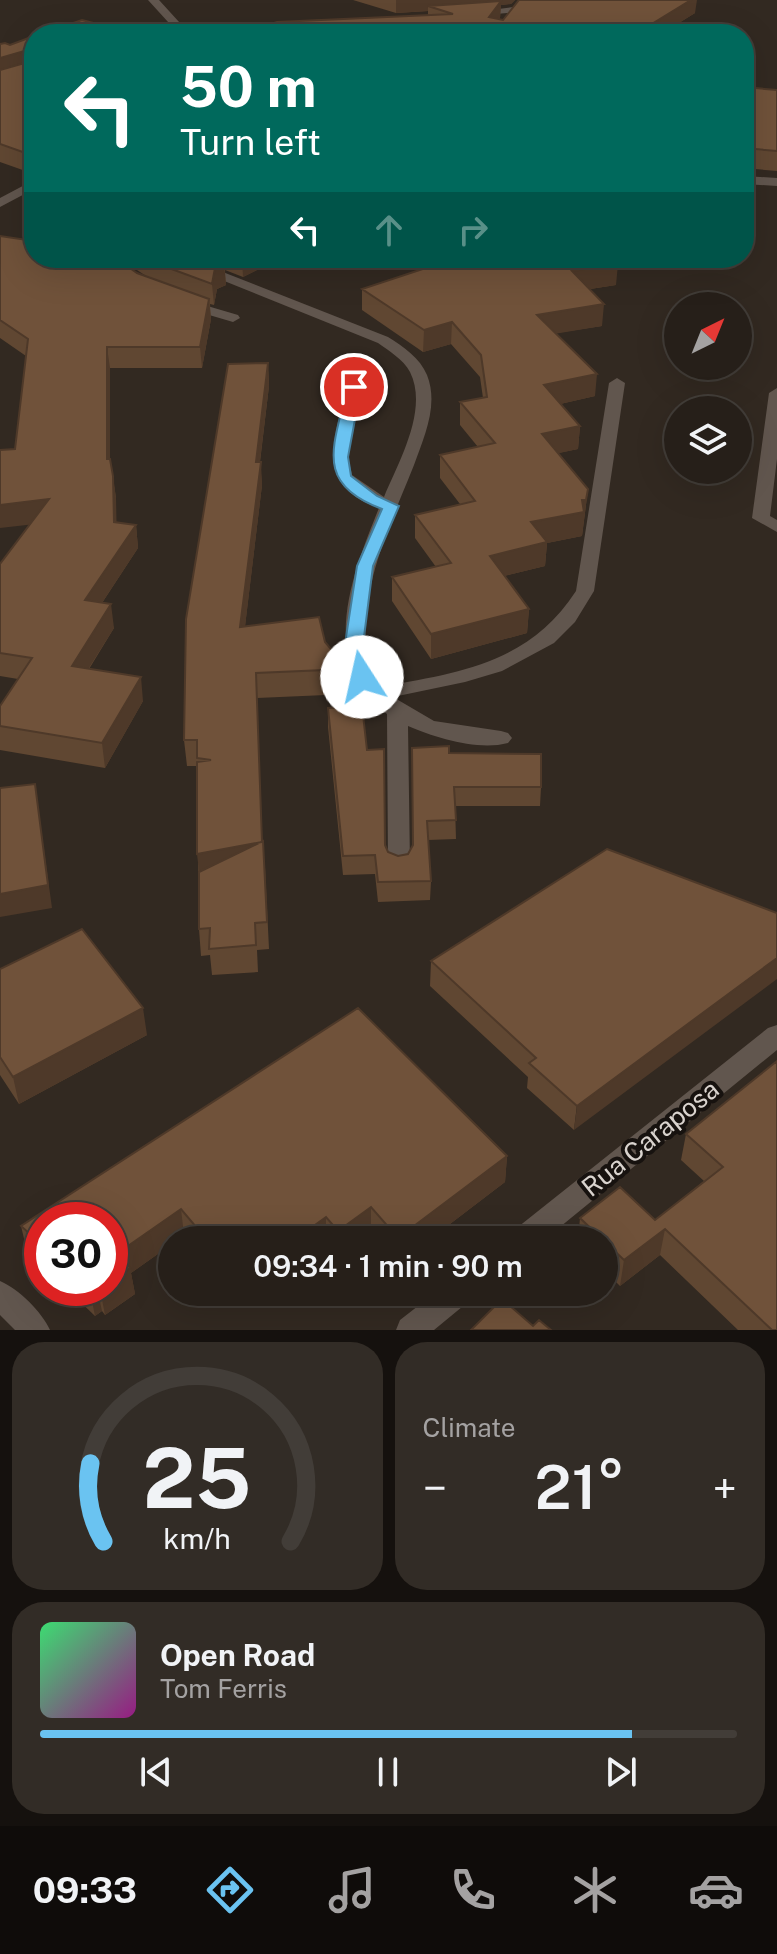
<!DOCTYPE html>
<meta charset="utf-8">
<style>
body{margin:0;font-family:"Public Sans",sans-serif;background:#322c26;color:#f1f3f6;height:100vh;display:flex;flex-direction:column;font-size:30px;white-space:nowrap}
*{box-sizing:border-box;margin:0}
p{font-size:26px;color:#a4a2a2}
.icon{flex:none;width:44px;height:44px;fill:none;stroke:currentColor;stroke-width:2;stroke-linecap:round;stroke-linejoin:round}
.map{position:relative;height:1330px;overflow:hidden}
.side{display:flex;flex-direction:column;gap:12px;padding:12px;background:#15110e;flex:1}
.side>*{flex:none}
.banner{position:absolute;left:24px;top:24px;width:730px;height:244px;border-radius:32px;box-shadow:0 8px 32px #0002,0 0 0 2px #423d38;background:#00695c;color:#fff;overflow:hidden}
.needle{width:52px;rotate:43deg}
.tools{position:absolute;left:664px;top:292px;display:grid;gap:16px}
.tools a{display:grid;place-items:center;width:88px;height:88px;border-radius:50%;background:#261f19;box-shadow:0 8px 32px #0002,0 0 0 2px #423d38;font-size:40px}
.speed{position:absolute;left:24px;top:1202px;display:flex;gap:16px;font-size:40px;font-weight:700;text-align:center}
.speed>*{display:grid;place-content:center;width:104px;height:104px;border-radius:50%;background:#261f19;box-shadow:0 8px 32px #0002,0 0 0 2px #423d38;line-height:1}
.speed .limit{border:12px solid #d22;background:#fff;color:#111}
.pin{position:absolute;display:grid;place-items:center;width:68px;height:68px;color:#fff;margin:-34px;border:4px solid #fff;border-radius:50%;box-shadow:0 2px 8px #0007}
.me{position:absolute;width:88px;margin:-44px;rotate:350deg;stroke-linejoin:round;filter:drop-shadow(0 0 6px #0008)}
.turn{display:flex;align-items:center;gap:28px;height:168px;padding:0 24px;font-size:36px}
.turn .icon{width:104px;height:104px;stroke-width:2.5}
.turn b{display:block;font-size:56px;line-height:68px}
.lanes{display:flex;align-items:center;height:76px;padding:0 24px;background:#0003;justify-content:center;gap:40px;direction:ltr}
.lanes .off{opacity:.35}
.big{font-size:60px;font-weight:600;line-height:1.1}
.side .card{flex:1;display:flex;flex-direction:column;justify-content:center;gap:12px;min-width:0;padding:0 28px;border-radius:32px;background:#322c26}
.side .dial{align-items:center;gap:0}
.dial svg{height:208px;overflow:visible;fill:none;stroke:#423d38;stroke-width:7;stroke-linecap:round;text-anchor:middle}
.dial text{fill:#f1f3f6;stroke:none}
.song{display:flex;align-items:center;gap:24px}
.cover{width:96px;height:96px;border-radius:12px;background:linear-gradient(135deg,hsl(140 70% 55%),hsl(310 70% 35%))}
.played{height:8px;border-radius:4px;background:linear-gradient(90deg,#6ac3f1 85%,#423d38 85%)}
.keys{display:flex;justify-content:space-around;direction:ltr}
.heat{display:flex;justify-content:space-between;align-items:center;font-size:44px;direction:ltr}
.side .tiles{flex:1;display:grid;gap:12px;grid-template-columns:1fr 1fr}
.card:last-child{grid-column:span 2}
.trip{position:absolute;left:158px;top:1226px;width:460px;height:80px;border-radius:40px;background:#261f19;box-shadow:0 8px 32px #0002,0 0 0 2px #423d38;font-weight:600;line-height:80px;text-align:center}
.tab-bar{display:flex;height:128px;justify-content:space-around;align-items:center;background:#0f0c0a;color:#a4a2a2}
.tab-bar .icon{width:56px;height:56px}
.tab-bar .on{color:#6ac3f1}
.tab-bar b{font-size:36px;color:#f1f3f6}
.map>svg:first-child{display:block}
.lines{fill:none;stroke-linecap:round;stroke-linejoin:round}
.minor{fill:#61564e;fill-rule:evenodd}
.wall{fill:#604732}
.shaded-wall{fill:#4e3929}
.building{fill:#70523a;stroke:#4e3929;stroke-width:2}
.route{fill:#6ac3f1;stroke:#457f9d;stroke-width:2}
.labels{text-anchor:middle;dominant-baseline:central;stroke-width:8;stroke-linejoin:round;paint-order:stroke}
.near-street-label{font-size:26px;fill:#d9d3ce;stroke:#17120f}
</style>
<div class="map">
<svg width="777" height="1330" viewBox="0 0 777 1330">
<rect width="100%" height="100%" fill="#322921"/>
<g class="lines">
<path class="minor" d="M 148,0 L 159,0 L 190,34 L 179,34 Z
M 513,7 L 518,10 L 517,12 L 473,16 L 468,13 Z
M 278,27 L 279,29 L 274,32 L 208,34 L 213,31 Z
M 744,176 L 777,178 L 777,186 L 744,184 Z
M 34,180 L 34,189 L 0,207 L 0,198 Z
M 167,258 L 187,258 L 388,337 C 404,347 420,358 427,375 C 439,405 424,437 414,465 C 393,519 337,631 383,686 C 461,673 530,662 576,591 L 609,383 L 617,378 L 625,383 L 594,591 L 575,622 L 554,643 L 502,671 L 465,682 L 393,697 L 434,721 L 501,731 L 508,733 L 512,738 L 508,743 C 478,751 436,738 408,726 L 410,864 L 407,870 L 399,872 L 391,870 L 388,864 L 387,714 L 364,694 L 365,691 C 324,641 358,560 379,508 C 313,485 335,440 346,387 L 354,382 L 360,384 L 362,387 L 348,457 L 352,475 L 384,497 C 398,463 429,410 410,372 C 403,359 389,351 378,343 Z
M 187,300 L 238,315 L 240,318 L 233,322 L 182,307 L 180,304 Z
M 777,388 L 777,459 L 770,516 L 777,520 L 777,532 L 752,518 L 769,393 Z
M 777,1025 L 777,1050 L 544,1240 L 509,1240 L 513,1231 L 768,1028 Z
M 0,1281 C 19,1289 42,1312 50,1330 L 15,1330 L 0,1315 Z
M 436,1292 L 473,1292 L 468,1302 L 434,1330 L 396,1330 L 400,1320 Z"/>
</g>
<path class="wall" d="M 353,0 L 515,0 L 511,4 L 501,5 L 500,18 L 499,19 L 503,20 L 695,13 L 661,34 L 240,34 L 428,15 L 428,11 L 396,13 Z
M 34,36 L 34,174 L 0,162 L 0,44 L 10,45 Z
M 744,87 L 777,90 L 777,171 L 744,168 Z
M 0,236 L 146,276 L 131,266 L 130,258 L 335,258 L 263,267 L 243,277 L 225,270 L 226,285 L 217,289 L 214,305 L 210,304 L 211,319 L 202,368 L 110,368 L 110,459 L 116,498 L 116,522 L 136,525 L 138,548 L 102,603 L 114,628 L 89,669 L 143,701 L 105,768 L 0,750 L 0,706 L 18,679 L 0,676 L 0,564 L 30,524 L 15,449 L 26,356 L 0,338 Z
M 616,285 L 590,289 L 602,326 L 556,333 L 595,396 L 560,404 L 580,426 L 578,449 L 558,453 L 588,489 L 582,536 L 547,543 L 545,566 L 504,576 L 529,609 L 527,633 L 431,659 L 392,601 L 392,577 L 436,567 L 415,538 L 415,515 L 460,504 L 440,478 L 440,455 L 478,447 L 460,425 L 460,402 L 483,398 L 480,377 L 451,344 L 423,352 L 362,310 L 362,289 Z
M 268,363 L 269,386 L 260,462 L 262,485 L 245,626 L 325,642 L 348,669 L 349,694 L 257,698 L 262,841 L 265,867 L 269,949 L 257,950 L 258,972 L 212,975 L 210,955 L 201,956 L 199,929 L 197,766 L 187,766 L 184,740 Z
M 328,708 L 367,750 L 385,845 L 388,852 L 398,856 L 408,854 L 413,846 L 449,753 L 541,787 L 540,806 L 455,806 L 456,839 L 428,840 L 431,881 L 430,900 L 378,902 L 375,874 L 343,875 L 328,727 Z
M 607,849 L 574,1130 L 527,1088 L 528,1077 L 430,986 L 431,961 Z
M 0,969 L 147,1035 L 19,1104 L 0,1075 Z
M 358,1008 L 507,1156 L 505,1182 L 429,1240 L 377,1240 L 371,1233 L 361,1240 L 189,1240 L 184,1235 L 177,1240 L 172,1240 L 172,1244 L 131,1273 L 135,1294 L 105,1315 L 102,1311 L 95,1316 L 66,1288 L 110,1288 L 110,1220 L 42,1220 L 42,1265 L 27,1251 L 21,1226 Z
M 777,1061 L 777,1330 L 738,1330 L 660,1255 L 620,1286 L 604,1270 L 604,1240 L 578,1240 L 580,1218 L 655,1220 L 704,1181 L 681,1160 L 686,1134 Z
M 233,1292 L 259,1292 L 243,1304 Z"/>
<path class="shaded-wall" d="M 396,0 L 515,0 L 511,4 L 501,5 L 500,18 L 488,34 L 489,17 L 428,6 L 428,11 L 396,13 Z
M 691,0 L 697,0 L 695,13 L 661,34 L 641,34 L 642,30 Z
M 31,49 L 33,66 L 0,76 L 0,58 Z
M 242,258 L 335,258 L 263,267 L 243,277 Z
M 224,264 L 226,285 L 217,289 L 214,305 L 212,284 L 215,268 Z
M 618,264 L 616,285 L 571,292 L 572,271 Z
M 209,299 L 211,319 L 202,368 L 200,347 Z
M 604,304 L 602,326 L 536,337 L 537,315 Z
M 452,322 L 451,344 L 423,352 L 424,330 Z
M 107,347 L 110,368 L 110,481 L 107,459 Z
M 268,363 L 269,386 L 257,485 L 256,462 Z
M 597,374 L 595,396 L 543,408 L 544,385 Z
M 580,426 L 578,449 L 541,457 L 542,434 Z
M 261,462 L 262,485 L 242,652 L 240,627 Z
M 113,476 L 116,498 L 117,545 L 114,522 Z
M 588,489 L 582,536 L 547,543 L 545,566 L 488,580 L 490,556 L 531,522 L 582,500 Z
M 49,499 L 53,522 L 0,528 L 0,505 Z
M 136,525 L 138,548 L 88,624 L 85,600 Z
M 111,604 L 114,628 L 75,690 L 72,666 Z
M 529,609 L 527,633 L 431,659 L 431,634 Z
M 256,673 L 263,868 L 200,880 L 197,854 Z
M 141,677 L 143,701 L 105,768 L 102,743 Z
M 35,784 L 52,908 L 0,917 L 0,894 Z
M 777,958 L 777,979 L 574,1130 L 577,1106 Z
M 143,1008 L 147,1035 L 19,1104 L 13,1077 Z
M 507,1156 L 505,1182 L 429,1240 L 398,1240 L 398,1238 Z
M 371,1207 L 371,1233 L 361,1240 L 338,1240 L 338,1231 Z
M 181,1209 L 184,1235 L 177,1240 L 172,1240 L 172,1244 L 131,1273 L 135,1294 L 105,1315 L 100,1289 L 110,1288 L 110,1282 L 118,1253 Z
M 326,1217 L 326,1240 L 294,1240 Z
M 665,1229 L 660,1255 L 620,1286 L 624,1260 Z
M 94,1288 L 97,1288 L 102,1311 L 95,1316 L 90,1291 Z
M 242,1292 L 259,1292 L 243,1304 Z"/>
<path class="building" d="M 519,0 L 691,0 L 642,30 L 648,34 L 240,34 L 277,22 L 453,14 L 428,6 L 501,1 L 489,17 L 503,20 Z
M 82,20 L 135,34 L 40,34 Z
M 34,36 L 34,51 L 31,49 L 0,58 L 0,44 L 5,43 L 10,45 Z
M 34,54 L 34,156 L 0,144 L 0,70 L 32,61 Z
M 744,87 L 777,90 L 777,151 L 744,148 L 744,150 Z
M 0,236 L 34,241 L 34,258 L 116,258 L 137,273 L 209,299 L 200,347 L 107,347 L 107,459 L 110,459 L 113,476 L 114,522 L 136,525 L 85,600 L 111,604 L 72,666 L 141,677 L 102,743 L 0,726 L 0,706 L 32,658 L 0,653 L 0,564 L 49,499 L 0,505 L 0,450 L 15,449 L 28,339 L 0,320 Z
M 149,258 L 209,258 L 224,264 L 215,268 L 212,284 L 158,264 Z
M 456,258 L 612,258 L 618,264 L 572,271 L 604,304 L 537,315 L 597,374 L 544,385 L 580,426 L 542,434 L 588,489 L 586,500 L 582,500 L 584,512 L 531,522 L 547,542 L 490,556 L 529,609 L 431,634 L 392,577 L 451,563 L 415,515 L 475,501 L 440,455 L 495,443 L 460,402 L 487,397 L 481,355 L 452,322 L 424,330 L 362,289 Z
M 268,363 L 256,462 L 261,462 L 240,627 L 319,617 L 325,642 L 348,669 L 256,673 L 262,842 L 197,854 L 197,762 L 211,760 L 197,758 L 197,740 L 184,740 L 186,619 L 228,364 Z
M 362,706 L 367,750 L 384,749 L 385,845 L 388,852 L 398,856 L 408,854 L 413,845 L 412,748 L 449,746 L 449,753 L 541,754 L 541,787 L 454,787 L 456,820 L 427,821 L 431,881 L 378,882 L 375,855 L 343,856 L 328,708 Z
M 35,784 L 48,885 L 0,894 L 0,788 Z
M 263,841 L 267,922 L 255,923 L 256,945 L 209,949 L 210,928 L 199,929 L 199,872 Z
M 607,849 L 777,913 L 777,958 L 577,1106 L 529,1063 L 536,1058 L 431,961 Z
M 82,929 L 143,1008 L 13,1077 L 0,1057 L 0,969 Z
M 358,1008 L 507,1156 L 398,1238 L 371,1207 L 338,1231 L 326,1217 L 294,1240 L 207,1240 L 181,1209 L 118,1253 L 130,1268 L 110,1282 L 110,1220 L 42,1220 L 42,1245 L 21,1226 Z
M 777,1061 L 777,1330 L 772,1330 L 665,1229 L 624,1260 L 580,1218 L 620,1187 L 655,1220 L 723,1167 L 686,1134 Z
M 502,1299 L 533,1326 L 539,1320 L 551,1330 L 471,1330 Z"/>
<path class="route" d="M 354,383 L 361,387 L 348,457 L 351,476 L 377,496 L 399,506 L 373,566 L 364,637 L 372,677 L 362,683 L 353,677 L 346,637 L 357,566 L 382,509 C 312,483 335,445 347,387 Z"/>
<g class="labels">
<g class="near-street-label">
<text transform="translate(650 1138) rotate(-39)">Rua Caraposa</text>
</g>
</g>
</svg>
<div class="tools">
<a><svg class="needle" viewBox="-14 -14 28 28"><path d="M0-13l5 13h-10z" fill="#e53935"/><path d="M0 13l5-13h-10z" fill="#a4a2a2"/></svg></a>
<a><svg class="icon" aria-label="layers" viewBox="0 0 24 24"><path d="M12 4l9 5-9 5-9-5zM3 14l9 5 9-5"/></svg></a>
</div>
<div class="speed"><div class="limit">30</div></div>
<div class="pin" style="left:354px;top:387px;background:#d93025"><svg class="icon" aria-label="arrive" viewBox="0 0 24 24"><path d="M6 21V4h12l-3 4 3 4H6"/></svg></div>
<svg class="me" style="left:362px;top:677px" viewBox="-20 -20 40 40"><circle r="19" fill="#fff"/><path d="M0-13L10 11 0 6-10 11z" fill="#6ac3f1"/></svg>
<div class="trip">09:34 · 1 min · 90 m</div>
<div class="banner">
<div class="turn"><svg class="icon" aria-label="left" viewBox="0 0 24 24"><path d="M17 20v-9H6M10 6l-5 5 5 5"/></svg><div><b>50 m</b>Turn left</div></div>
<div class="lanes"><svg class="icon" aria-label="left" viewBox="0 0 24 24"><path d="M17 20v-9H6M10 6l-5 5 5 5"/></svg><svg class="icon off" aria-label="ahead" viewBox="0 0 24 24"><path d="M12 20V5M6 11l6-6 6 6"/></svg><svg class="icon off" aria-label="right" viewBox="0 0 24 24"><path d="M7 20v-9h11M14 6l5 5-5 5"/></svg></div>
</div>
</div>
<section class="side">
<div class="tiles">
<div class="card dial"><svg viewBox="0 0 100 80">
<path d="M14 69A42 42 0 1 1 86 69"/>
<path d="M14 69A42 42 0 0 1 9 39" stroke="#6ac3f1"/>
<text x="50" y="56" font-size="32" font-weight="700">25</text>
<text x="50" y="72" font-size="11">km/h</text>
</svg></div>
<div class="card"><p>Climate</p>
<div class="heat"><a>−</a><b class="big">21°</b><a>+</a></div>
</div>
<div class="card">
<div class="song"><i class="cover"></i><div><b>Open Road</b><p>Tom Ferris</p></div></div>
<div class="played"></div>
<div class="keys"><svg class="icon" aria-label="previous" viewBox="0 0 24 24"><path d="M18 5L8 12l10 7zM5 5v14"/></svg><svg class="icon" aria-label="pause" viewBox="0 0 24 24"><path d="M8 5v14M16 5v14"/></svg><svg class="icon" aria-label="next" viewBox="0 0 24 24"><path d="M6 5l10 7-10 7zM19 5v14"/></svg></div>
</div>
</div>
</section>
<nav class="tab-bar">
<b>09:33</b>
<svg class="icon on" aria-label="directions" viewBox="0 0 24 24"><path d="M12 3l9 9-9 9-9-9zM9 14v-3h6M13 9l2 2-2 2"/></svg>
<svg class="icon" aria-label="music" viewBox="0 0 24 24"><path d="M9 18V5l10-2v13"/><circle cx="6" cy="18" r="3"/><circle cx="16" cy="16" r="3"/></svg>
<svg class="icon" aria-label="phone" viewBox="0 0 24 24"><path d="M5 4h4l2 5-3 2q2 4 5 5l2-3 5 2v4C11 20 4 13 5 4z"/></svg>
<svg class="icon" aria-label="climate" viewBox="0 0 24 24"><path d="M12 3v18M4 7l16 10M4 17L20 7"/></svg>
<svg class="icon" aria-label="car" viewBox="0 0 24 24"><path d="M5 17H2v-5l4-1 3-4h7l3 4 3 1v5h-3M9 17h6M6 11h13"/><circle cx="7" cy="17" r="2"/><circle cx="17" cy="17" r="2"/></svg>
</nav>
